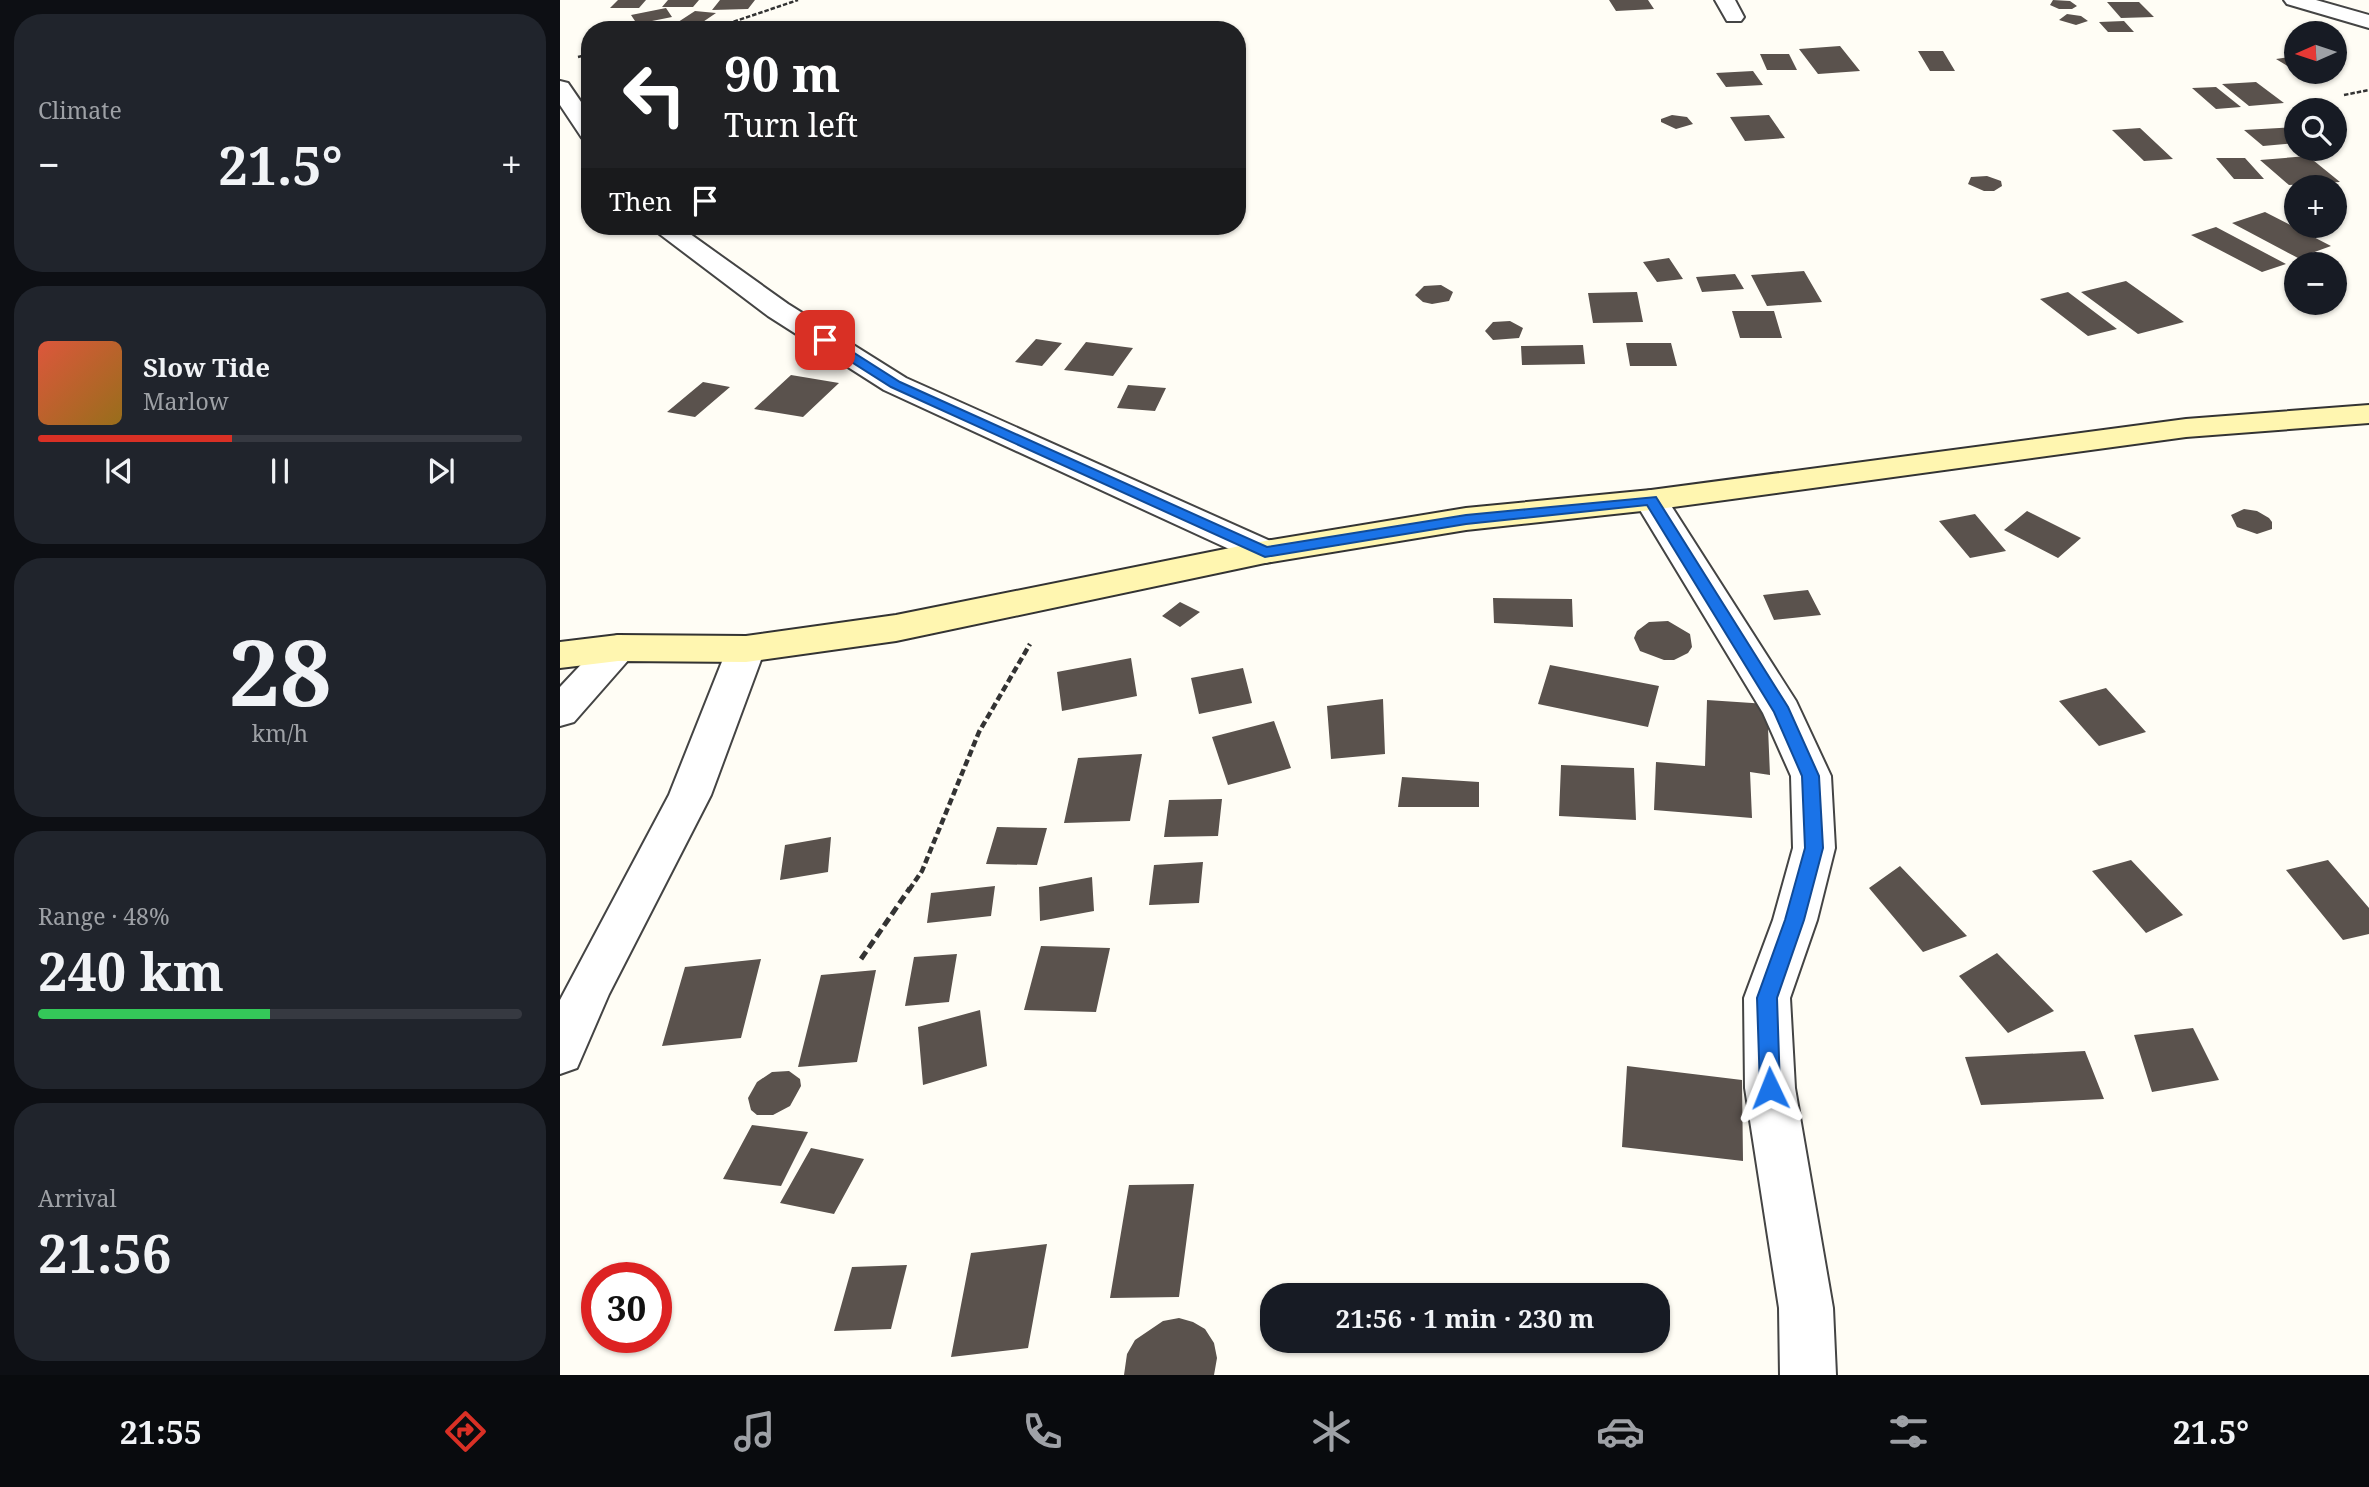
<!DOCTYPE html>
<meta charset="utf-8">
<style>
body{margin:0;font-family:"Noto Serif",serif;background:#20242c;color:#f1f3f6;height:100vh;display:flex;flex-direction:column;font-size:26px;white-space:nowrap}
*{box-sizing:border-box;margin:0}
p{font-size:23px;color:#9ea1a6}
.icon{flex:none;width:38px;height:38px;fill:none;stroke:currentColor;stroke-width:2;stroke-linecap:round;stroke-linejoin:round}
.map{position:relative;flex:1;overflow:hidden}
.details{display:flex;flex-direction:column;gap:14px;padding:14px;background:#0d0f14;width:560px}
.details>*{flex:none}
.top-card{position:absolute;left:21px;top:21px;width:665px;height:214px;border-radius:28px;box-shadow:0 2px 5px #0004;background:#202124;color:#fff;overflow:hidden}
.needle{width:46px;rotate:267deg}
.buttons{position:absolute;left:1724px;top:21px;display:grid;gap:14px}
.buttons a{display:grid;place-items:center;width:63px;height:63px;border-radius:50%;background:#171b24;box-shadow:0 2px 5px #0004;font-size:35px}
.speed{position:absolute;left:21px;top:1262px;display:flex;gap:14px;font-size:35px;font-weight:700;text-align:center}
.speed>*{display:grid;place-content:center;width:91px;height:91px;border-radius:50%;background:#171b24;box-shadow:0 2px 5px #0004;line-height:1}
.speed .limit{border:10px solid #d22;background:#fff;color:#111}
.pin{position:absolute;display:grid;place-items:center;width:60px;height:60px;color:#fff;margin:-30px;border-radius:14px;box-shadow:0 4px 10px #0006}
.me{position:absolute;width:77px;margin:-38px;rotate:358deg;stroke-linejoin:round;filter:drop-shadow(0 0 5px #0008)}
.turn{display:flex;align-items:center;gap:24px;height:147px;padding:0 28px;font-size:32px}
.turn .icon{width:91px;height:91px;stroke-width:2.5}
.turn b{display:block;font-size:49px;line-height:60px}
.then{display:flex;align-items:center;height:66px;padding:0 28px;background:#0003;gap:14px;font-size:26px}
.big{font-size:52px;font-weight:700;line-height:1.1}
.details .card{flex:1;display:flex;flex-direction:column;justify-content:center;gap:10px;min-width:0;padding:0 24px;border-radius:28px;background:#20242c}
.details .dial{align-items:center;gap:0}
.dial b{font-size:91px;line-height:1}
.song{display:flex;align-items:center;gap:21px}
.cover{width:84px;height:84px;border-radius:10px;background:linear-gradient(135deg,hsl(10 70% 55%),hsl(40 70% 35%))}
.played{height:7px;border-radius:4px;background:linear-gradient(90deg,#d93025 40%,#363941 40%)}
.keys{display:flex;justify-content:space-around;direction:ltr}
.heat{display:flex;justify-content:space-between;align-items:center;font-size:38px;direction:ltr}
.charge{height:10px;border-radius:5px;background:linear-gradient(90deg,#34c759 48%,#363941 0)}
.trip{position:absolute;left:700px;top:1283px;width:410px;height:70px;border-radius:28px;background:#171b24;box-shadow:0 2px 5px #0004;font-weight:700;line-height:70px;text-align:center}
.tabs{display:flex;height:112px;justify-content:space-around;align-items:center;background:#090b0e;color:#9ea1a6}
.tabs .icon{width:49px;height:49px}
.tabs .on{color:#d93025}
.tabs b{font-size:32px;color:#f1f3f6}
main{display:flex;flex:1;min-height:0}
.map>svg:first-child{display:block}
.building{fill:#5a524d}
.lines{fill:none;stroke-linecap:round;stroke-linejoin:round}
.street-casing{stroke:#444;stroke-width:4}
.secondary-casing{stroke:#333;stroke-width:4}
.path-far2{stroke:#333;stroke-width:2.5;stroke-dasharray:4.5 2;stroke-linecap:butt}
.path-far1{stroke:#333;stroke-width:4.5;stroke-dasharray:7 3.5;stroke-linecap:butt}
.path{stroke:#333;stroke-width:5;stroke-dasharray:9 4.5;stroke-linecap:butt}
.street{fill:#fff;fill-rule:evenodd}
.secondary{fill:#fff6b0;fill-rule:evenodd}
.route{fill:#1a73e8;stroke:#114b97;stroke-width:2}
</style>
<main>
<section class="details">
<div class="card"><p>Climate</p>
<div class="heat"><a>−</a><b class="big">21.5°</b><a>+</a></div>
</div>
<div class="card">
<div class="song"><i class="cover"></i><div><b>Slow Tide</b><p>Marlow</p></div></div>
<div class="played"></div>
<div class="keys"><svg class="icon" aria-label="previous" viewBox="0 0 24 24"><path d="M18 5L8 12l10 7zM5 5v14"/></svg><svg class="icon" aria-label="pause" viewBox="0 0 24 24"><path d="M8 5v14M16 5v14"/></svg><svg class="icon" aria-label="next" viewBox="0 0 24 24"><path d="M6 5l10 7-10 7zM19 5v14"/></svg></div>
</div>
<div class="card dial"><b>28</b><p>km/h</p></div>
<div class="card"><p>Range · 48%</p><b class="big">240 km</b><div class="charge"></div></div>
<div class="card"><p>Arrival</p><b class="big">21:56</b></div>
</section>
<div class="map">
<svg width="1809" height="1375" viewBox="0 0 1809 1375">
<rect width="100%" height="100%" fill="#fffdf5"/>
<path class="building" d="M 58,0 L 86,0 L 79,8 L 50,8 Z
M 108,0 L 139,0 L 133,7 L 102,7 Z
M 160,0 L 195,0 L 188,9 L 152,10 Z
M 1049,0 L 1088,0 L 1094,9 L 1056,11 Z
M 1493,0 L 1510,1 L 1517,6 L 1512,9 L 1499,9 L 1490,5 Z
M 1547,2 L 1579,2 L 1594,17 L 1561,18 Z
M 106,8 L 112,17 L 77,24 L 71,15 Z
M 135,11 L 156,13 L 134,28 L 112,26 Z
M 1507,14 L 1521,16 L 1528,21 L 1516,25 L 1499,20 Z
M 1564,21 L 1574,32 L 1548,32 L 1539,22 Z
M 357,24 L 383,24 L 380,30 L 354,30 Z
M 1280,46 L 1300,71 L 1258,74 L 1239,49 Z
M 1358,51 L 1383,51 L 1395,71 L 1370,71 Z
M 1200,54 L 1229,54 L 1237,70 L 1207,70 Z
M 1736,56 L 1736,71 L 1716,59 Z
M 1193,71 L 1203,85 L 1166,87 L 1156,73 Z
M 1696,82 L 1724,103 L 1689,106 L 1662,84 Z
M 1656,87 L 1681,107 L 1656,109 L 1632,88 Z
M 1112,115 L 1127,117 L 1133,124 L 1116,129 L 1101,122 L 1101,119 Z
M 1209,115 L 1225,138 L 1185,141 L 1170,117 Z
M 1736,127 L 1736,143 L 1703,146 L 1684,130 Z
M 1580,128 L 1613,159 L 1584,161 L 1552,130 Z
M 1748,156 L 1780,182 L 1729,185 L 1700,160 Z
M 1656,158 L 1685,158 L 1704,179 L 1674,179 Z
M 1427,176 L 1441,181 L 1442,186 L 1434,191 L 1424,191 L 1408,184 L 1411,177 Z
M 1705,212 L 1771,246 L 1738,258 L 1672,223 Z
M 1656,227 L 1726,264 L 1702,272 L 1631,235 Z
M 1109,258 L 1123,279 L 1097,282 L 1083,262 Z
M 1244,271 L 1262,302 L 1207,306 L 1191,275 Z
M 1175,274 L 1184,289 L 1142,292 L 1136,277 Z
M 1566,281 L 1624,322 L 1578,334 L 1521,292 Z
M 881,285 L 893,292 L 889,301 L 872,304 L 863,302 L 855,295 L 864,286 Z
M 1077,292 L 1083,322 L 1033,323 L 1028,293 Z
M 1508,292 L 1557,329 L 1528,336 L 1480,299 Z
M 1172,311 L 1214,311 L 1222,338 L 1180,338 Z
M 950,321 L 963,328 L 959,338 L 933,340 L 925,331 L 933,322 Z
M 476,339 L 502,343 L 482,366 L 455,362 Z
M 526,342 L 573,348 L 553,376 L 504,370 Z
M 1066,343 L 1111,343 L 1117,366 L 1070,366 Z
M 1023,345 L 1025,364 L 962,365 L 961,346 Z
M 231,375 L 279,383 L 243,417 L 194,409 Z
M 143,382 L 170,387 L 135,417 L 107,412 Z
M 568,385 L 606,388 L 595,411 L 557,408 Z
M 1684,509 L 1697,511 L 1709,518 L 1712,522 L 1712,529 L 1697,534 L 1677,527 L 1671,515 Z
M 1467,511 L 1521,538 L 1498,558 L 1444,530 Z
M 1415,514 L 1446,551 L 1410,558 L 1379,521 Z
M 1248,590 L 1261,615 L 1214,620 L 1203,595 Z
M 933,598 L 1012,599 L 1013,627 L 934,623 Z
M 620,602 L 640,612 L 620,627 L 602,616 Z
M 1108,621 L 1130,634 L 1132,647 L 1128,653 L 1114,660 L 1104,660 L 1080,651 L 1074,638 L 1077,631 L 1089,622 Z
M 571,658 L 577,696 L 502,711 L 497,672 Z
M 990,665 L 1099,686 L 1088,727 L 978,704 Z
M 683,668 L 692,703 L 639,714 L 631,678 Z
M 1546,688 L 1586,732 L 1539,746 L 1499,701 Z
M 823,699 L 825,754 L 771,759 L 767,706 Z
M 1147,700 L 1207,704 L 1210,775 L 1190,772 L 1192,818 L 1094,810 L 1096,762 L 1145,766 Z
M 714,721 L 731,768 L 668,785 L 652,737 Z
M 582,754 L 570,821 L 504,823 L 518,758 Z
M 1001,765 L 1074,768 L 1076,820 L 999,816 Z
M 842,777 L 919,782 L 919,807 L 838,807 Z
M 662,799 L 658,836 L 604,837 L 609,800 Z
M 437,827 L 487,828 L 477,865 L 426,864 Z
M 271,837 L 268,872 L 220,880 L 225,845 Z
M 1571,860 L 1623,915 L 1586,933 L 1532,871 Z
M 1768,860 L 1809,908 L 1809,934 L 1783,940 L 1726,870 Z
M 643,862 L 639,903 L 589,905 L 594,865 Z
M 1340,866 L 1407,936 L 1363,952 L 1309,888 Z
M 532,877 L 534,911 L 480,921 L 479,887 Z
M 435,886 L 431,916 L 367,923 L 371,893 Z
M 481,946 L 550,948 L 536,1012 L 464,1010 Z
M 1437,953 L 1494,1011 L 1448,1033 L 1399,976 Z
M 397,954 L 389,1002 L 345,1006 L 354,957 Z
M 201,959 L 181,1038 L 102,1046 L 125,967 Z
M 316,970 L 297,1062 L 238,1067 L 261,975 Z
M 420,1010 L 427,1066 L 363,1085 L 358,1027 Z
M 1633,1028 L 1659,1080 L 1592,1092 L 1574,1035 Z
M 1525,1051 L 1544,1099 L 1421,1105 L 1405,1057 Z
M 1067,1066 L 1182,1080 L 1183,1161 L 1062,1147 Z
M 229,1071 L 240,1079 L 241,1086 L 230,1106 L 213,1115 L 197,1115 L 191,1110 L 188,1098 L 197,1082 L 212,1072 Z
M 192,1125 L 248,1132 L 221,1186 L 163,1179 Z
M 251,1148 L 304,1159 L 274,1214 L 220,1203 Z
M 634,1184 L 619,1297 L 550,1298 L 569,1185 Z
M 487,1244 L 468,1348 L 391,1357 L 411,1253 Z
M 347,1265 L 331,1329 L 274,1331 L 292,1267 Z
M 619,1318 L 633,1322 L 645,1329 L 654,1343 L 657,1358 L 654,1375 L 564,1375 L 567,1354 L 575,1340 L 603,1321 Z"/>
<g class="lines">
<defs>
<path id="street" d="M 1155,0 L 1175,0 L 1184,17 L 1181,21 L 1167,21 Z
M 1724,0 L 1756,0 L 1809,15 L 1809,28 L 1727,4 Z
M 0,81 L 8,83 L 30,115 L 30,140 L 22,138 L 0,105 Z
M 89,226 L 119,226 L 228,304 L 346,378 L 717,544 L 722,552 L 717,560 L 705,563 L 693,560 L 324,390 L 208,316 Z
M 1091,490 L 1103,493 L 1236,701 L 1271,776 L 1275,848 L 1257,920 L 1230,998 L 1235,1088 L 1273,1308 L 1276,1375 L 1220,1375 L 1219,1308 L 1185,1088 L 1184,998 L 1213,920 L 1233,848 L 1231,776 L 1203,713 L 1074,500 L 1079,493 Z
M 58,635 L 71,639 L 77,648 L 71,657 L 14,722 L 0,726 L 0,687 L 45,639 Z
M 186,636 L 199,640 L 205,649 L 151,795 L 49,994 L 17,1068 L 0,1074 L 0,1000 L 109,795 L 167,649 L 173,640 Z"/>
<path id="secondary" d="M 1809,405 L 1809,423 L 1626,437 L 1091,510 L 906,530 L 705,563 L 336,641 L 186,662 L 58,661 L 0,668 L 0,642 L 58,635 L 186,636 L 336,615 L 705,541 L 906,508 L 1091,490 L 1626,419 Z"/>
</defs>
<use href="#street" class="street-casing"/>
<use href="#secondary" class="secondary-casing"/>
<path class="path-far2" d="M 149,30 L 238,0
M 18,57 L 30,54
M 1784,95 L 1809,90"/>
<path class="path-far1" d="M 349,890 L 362,871 L 419,732 L 470,644"/>
<path class="path" d="M 301,959 L 350,888"/>
<use href="#street" class="street"/>
<use href="#secondary" class="secondary"/>
</g>
<path class="route" d="M 260,337 L 269,337 L 340,382 L 707,547 L 906,515 L 1096,497 L 1228,707 L 1259,776 L 1263,848 L 1244,920 L 1217,998 L 1220,1088 L 1217,1095 L 1210,1098 L 1203,1095 L 1200,1088 L 1197,998 L 1225,920 L 1245,848 L 1242,776 L 1214,712 L 1087,505 L 906,524 L 705,557 L 331,387 L 260,342 Z"/>
</svg>
<div class="buttons">
<a><svg class="needle" viewBox="-14 -14 28 28"><path d="M0-13l5 13h-10z" fill="#e53935"/><path d="M0 13l5-13h-10z" fill="#9ea1a6"/></svg></a>
<a><svg class="icon" aria-label="search" viewBox="0 0 24 24"><circle cx="10" cy="10" r="6"/><path d="M15 15l6 6"/></svg></a>
<a>+</a>
<a>−</a>
</div>
<div class="speed"><div class="limit">30</div></div>
<div class="pin" style="left:265px;top:340px;background:#d93025"><svg class="icon" aria-label="arrive" viewBox="0 0 24 24"><path d="M6 21V4h12l-3 4 3 4H6"/></svg></div>
<svg class="me" style="left:1210px;top:1088px" viewBox="-20 -20 40 40"><path d="M0-17L14 15 0 8-14 15z" fill="#1a73e8" stroke="#fff" stroke-width="4"/></svg>
<div class="trip">21:56 · 1 min · 230 m</div>
<div class="top-card">
<div class="turn"><svg class="icon" aria-label="left" viewBox="0 0 24 24"><path d="M17 20v-9H6M10 6l-5 5 5 5"/></svg><div><b>90 m</b>Turn left</div></div>
<div class="then">Then<svg class="icon" aria-label="arrive" viewBox="0 0 24 24"><path d="M6 21V4h12l-3 4 3 4H6"/></svg></div>
</div>
</div>
</main>
<nav class="tabs">
<b>21:55</b>
<svg class="icon on" aria-label="directions" viewBox="0 0 24 24"><path d="M12 3l9 9-9 9-9-9zM9 14v-3h6M13 9l2 2-2 2"/></svg>
<svg class="icon" aria-label="music" viewBox="0 0 24 24"><path d="M9 18V5l10-2v13"/><circle cx="6" cy="18" r="3"/><circle cx="16" cy="16" r="3"/></svg>
<svg class="icon" aria-label="phone" viewBox="0 0 24 24"><path d="M5 4h4l2 5-3 2q2 4 5 5l2-3 5 2v4C11 20 4 13 5 4z"/></svg>
<svg class="icon" aria-label="climate" viewBox="0 0 24 24"><path d="M12 3v18M4 7l16 10M4 17L20 7"/></svg>
<svg class="icon" aria-label="car" viewBox="0 0 24 24"><path d="M5 17H2v-5l4-1 3-4h7l3 4 3 1v5h-3M9 17h6M6 11h13"/><circle cx="7" cy="17" r="2"/><circle cx="17" cy="17" r="2"/></svg>
<svg class="icon" aria-label="filters" viewBox="0 0 24 24"><path d="M4 7h16M4 17h16"/><circle cx="9" cy="7" r="2"/><circle cx="15" cy="17" r="2"/></svg>
<b>21.5°</b>
</nav>
